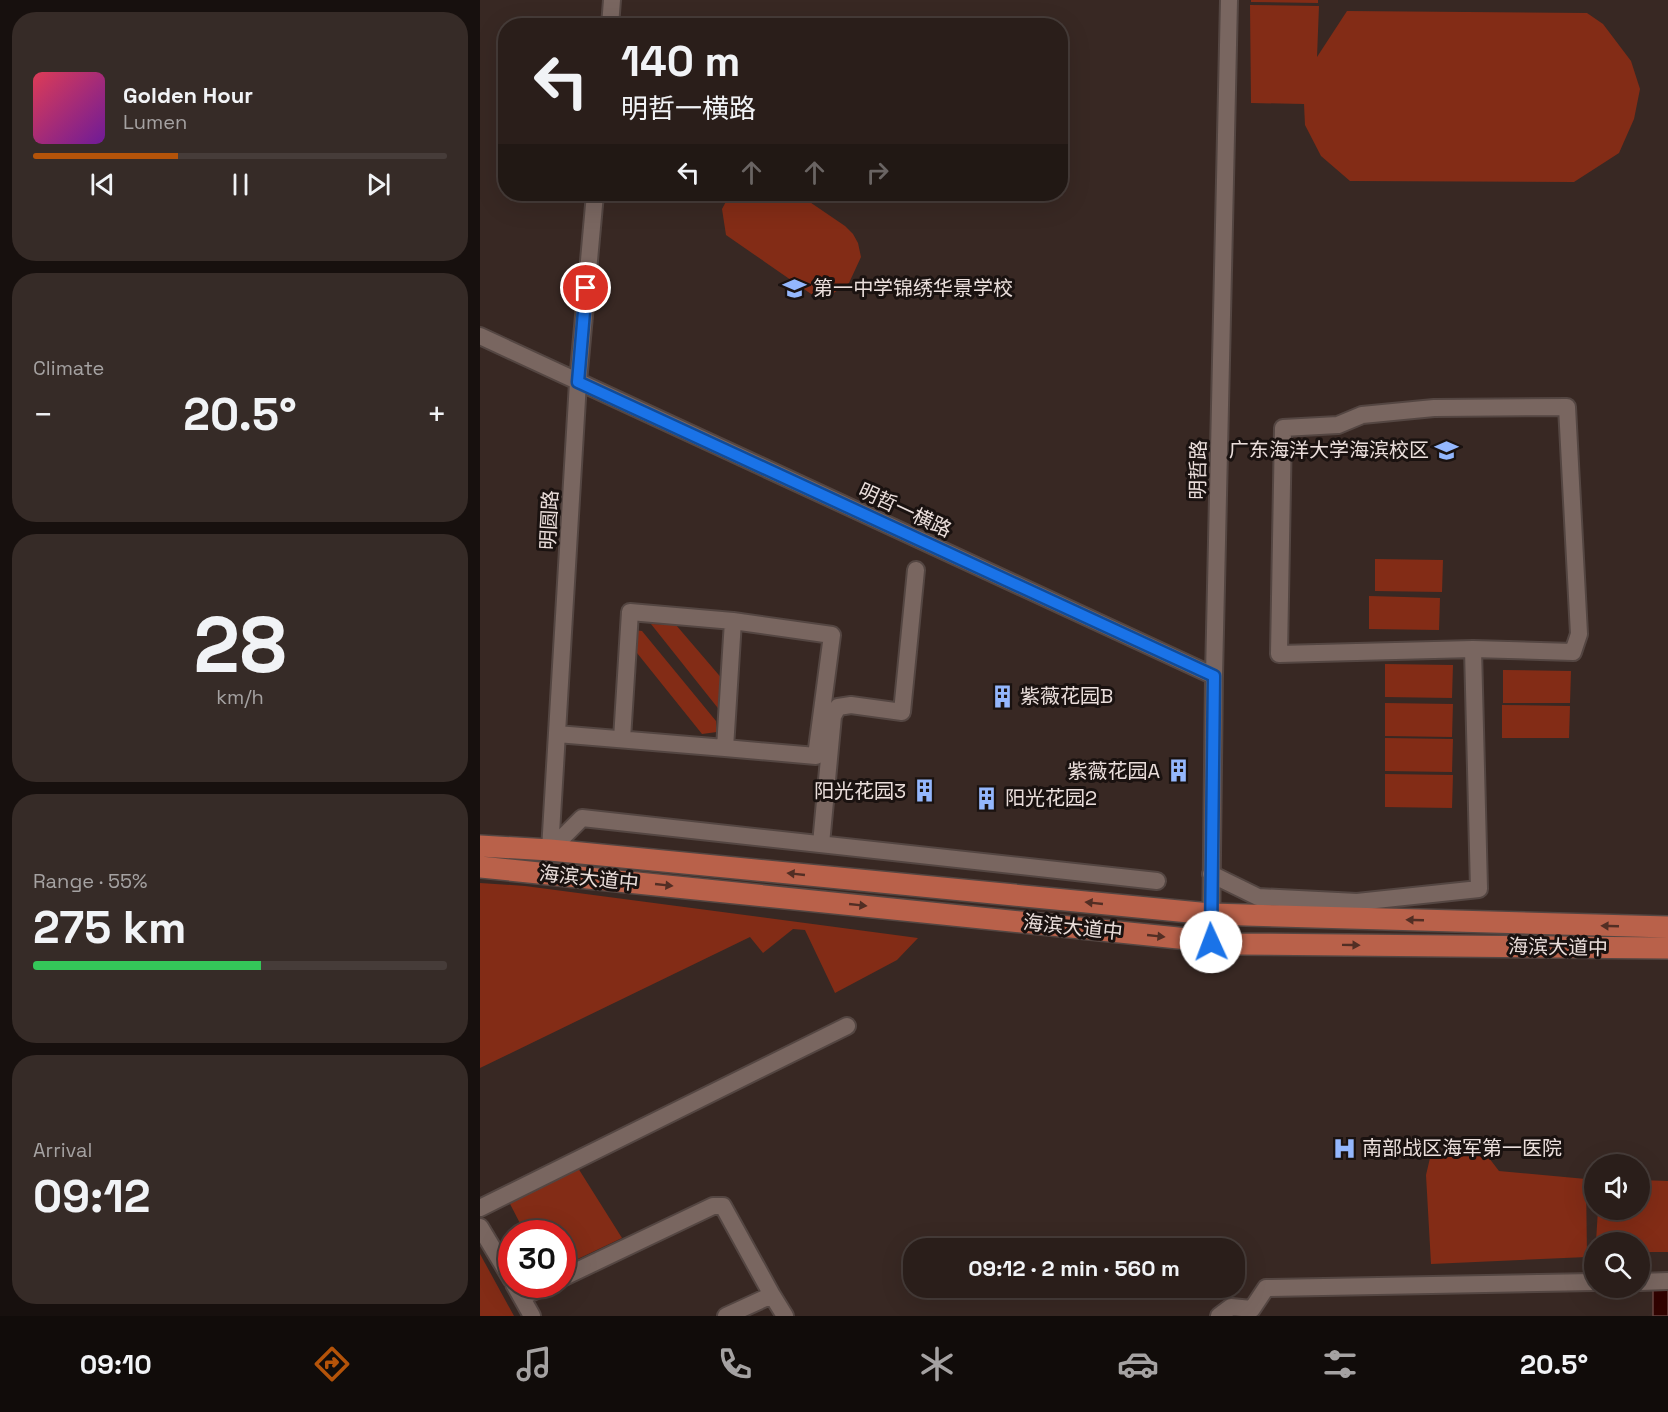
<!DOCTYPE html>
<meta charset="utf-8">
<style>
body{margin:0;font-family:"Space Grotesk","Noto Sans SC",sans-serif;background:#362b27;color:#f1f3f6;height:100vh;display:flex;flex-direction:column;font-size:22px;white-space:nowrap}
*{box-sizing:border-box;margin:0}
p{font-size:20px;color:#a5a2a2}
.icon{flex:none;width:33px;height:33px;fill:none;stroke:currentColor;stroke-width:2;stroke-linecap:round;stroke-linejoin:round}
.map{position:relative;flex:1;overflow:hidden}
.details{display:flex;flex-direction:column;gap:12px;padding:12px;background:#17100e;width:480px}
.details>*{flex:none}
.top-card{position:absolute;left:18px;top:18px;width:570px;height:183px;border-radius:24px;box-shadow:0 6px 24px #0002,0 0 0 2px #463c39;background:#2a1e1a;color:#f1f3f6;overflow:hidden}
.tools{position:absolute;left:1104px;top:1154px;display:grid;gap:12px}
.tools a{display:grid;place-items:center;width:66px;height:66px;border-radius:50%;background:#2a1e1a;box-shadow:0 6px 24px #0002,0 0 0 2px #463c39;font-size:30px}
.speed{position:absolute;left:18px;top:1220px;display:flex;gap:12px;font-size:30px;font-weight:700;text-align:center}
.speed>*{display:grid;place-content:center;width:78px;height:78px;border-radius:50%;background:#2a1e1a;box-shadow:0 6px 24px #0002,0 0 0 2px #463c39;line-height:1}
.speed .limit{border:9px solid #d22;background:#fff;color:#111}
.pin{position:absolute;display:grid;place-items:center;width:51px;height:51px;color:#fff;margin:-26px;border:3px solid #fff;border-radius:50%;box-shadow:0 2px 6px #0007}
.me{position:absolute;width:66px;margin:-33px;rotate:358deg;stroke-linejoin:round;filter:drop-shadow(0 0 4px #0008)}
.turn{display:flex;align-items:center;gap:21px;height:126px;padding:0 24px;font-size:27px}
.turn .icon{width:78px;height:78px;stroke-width:2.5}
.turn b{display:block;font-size:42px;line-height:51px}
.lanes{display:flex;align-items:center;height:57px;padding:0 24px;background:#0003;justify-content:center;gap:30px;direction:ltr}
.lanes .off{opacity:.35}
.big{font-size:45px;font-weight:700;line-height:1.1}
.details .widget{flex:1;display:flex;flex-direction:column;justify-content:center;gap:9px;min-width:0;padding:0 21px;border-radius:24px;background:#362b27}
.details .dial{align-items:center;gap:0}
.dial b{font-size:78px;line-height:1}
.song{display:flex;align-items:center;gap:18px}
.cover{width:72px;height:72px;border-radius:9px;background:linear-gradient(135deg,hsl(350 70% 55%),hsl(280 70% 35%))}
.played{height:6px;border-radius:3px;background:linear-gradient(90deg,#b45309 35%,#463c39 35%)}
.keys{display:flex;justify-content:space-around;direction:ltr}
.heat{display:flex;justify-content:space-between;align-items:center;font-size:33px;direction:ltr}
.charge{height:9px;border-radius:4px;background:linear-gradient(90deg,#34c759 55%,#463c39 0)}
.trip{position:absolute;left:423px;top:1238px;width:342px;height:60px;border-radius:24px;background:#2a1e1a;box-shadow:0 6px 24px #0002,0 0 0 2px #463c39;font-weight:700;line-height:60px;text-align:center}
.tabs{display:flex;height:96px;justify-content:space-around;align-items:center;background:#110c0a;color:#a5a2a2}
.tabs .icon{width:42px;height:42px}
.tabs .on{color:#b45309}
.tabs b{font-size:27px;color:#f1f3f6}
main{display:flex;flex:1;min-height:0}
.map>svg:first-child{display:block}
.green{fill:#832c16}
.water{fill:#300300;stroke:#684542;stroke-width:1.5}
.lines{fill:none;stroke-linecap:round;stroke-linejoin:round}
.minor-casing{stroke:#544642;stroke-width:20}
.major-casing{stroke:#544642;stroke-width:24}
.minor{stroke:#796660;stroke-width:16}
.major{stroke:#b9614a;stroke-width:21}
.oneway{fill:#522e24}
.route-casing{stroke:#114b97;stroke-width:15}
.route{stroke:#1a73e8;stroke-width:10}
.labels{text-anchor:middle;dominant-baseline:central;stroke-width:6;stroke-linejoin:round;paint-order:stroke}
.poi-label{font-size:20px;fill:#eadedb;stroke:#1a1210;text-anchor:start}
.street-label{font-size:20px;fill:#eadedb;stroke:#1a1210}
</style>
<main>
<section class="details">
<div class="widget">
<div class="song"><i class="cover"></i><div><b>Golden Hour</b><p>Lumen</p></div></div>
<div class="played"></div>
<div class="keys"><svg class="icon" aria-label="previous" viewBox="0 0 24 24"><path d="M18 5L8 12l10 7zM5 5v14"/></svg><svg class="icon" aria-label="pause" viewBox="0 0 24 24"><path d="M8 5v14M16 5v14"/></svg><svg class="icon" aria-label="next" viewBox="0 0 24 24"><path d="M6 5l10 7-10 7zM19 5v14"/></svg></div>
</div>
<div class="widget"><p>Climate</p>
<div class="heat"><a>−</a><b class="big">20.5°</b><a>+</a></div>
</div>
<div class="widget dial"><b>28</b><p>km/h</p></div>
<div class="widget"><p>Range · 55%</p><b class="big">275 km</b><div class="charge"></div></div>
<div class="widget"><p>Arrival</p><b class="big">09:12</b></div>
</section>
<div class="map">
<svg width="1188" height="1316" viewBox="0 0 1188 1316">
<rect width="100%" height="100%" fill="#382823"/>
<path class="green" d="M 771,0 L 838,0 L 838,3 L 771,2 Z
M 770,5 L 839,6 L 837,57 L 867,11 L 1107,13 L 1123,24 L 1151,61 L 1160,89 L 1154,119 L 1139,153 L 1094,182 L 870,181 L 841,156 L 825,125 L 824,104 L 771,103 Z
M 250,194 L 318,194 L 365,226 L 373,234 L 378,243 L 381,257 L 369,283 L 349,296 L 334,296 L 246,235 L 242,209 Z
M 895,559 L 963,560 L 962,592 L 895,591 Z
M 889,596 L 960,598 L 959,630 L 889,629 Z
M 171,624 L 196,625 L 244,681 L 241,712 Z
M 154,630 L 162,631 L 236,721 L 237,732 L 222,734 L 153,648 Z
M 905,664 L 973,665 L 972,698 L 905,697 Z
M 1023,670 L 1091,671 L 1090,703 L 1023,703 Z
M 905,703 L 973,704 L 972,737 L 905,736 Z
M 1022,705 L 1090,706 L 1089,738 L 1022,738 Z
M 905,738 L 973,739 L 972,772 L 905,771 Z
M 905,774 L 973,775 L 972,808 L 905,807 Z
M 0,883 L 45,886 L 438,938 L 417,960 L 355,993 L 325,930 L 313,929 L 283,953 L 270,937 L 0,1068 Z
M 994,1155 L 1009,1158 L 1019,1171 L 1106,1179 L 1107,1257 L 951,1264 L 946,1175 L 950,1158 Z
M 98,1168 L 142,1238 L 83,1266 L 82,1233 L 45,1233 L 28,1200 Z
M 1160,1180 L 1188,1181 L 1188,1252 L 1160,1252 L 1160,1242 L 1116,1242 L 1118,1209 L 1160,1209 Z
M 0,1254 L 34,1316 L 0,1316 Z"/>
<path class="water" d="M 1173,1288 L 1188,1288 L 1188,1316 L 1173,1316 Z"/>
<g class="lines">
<defs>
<path id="minor" d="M 130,26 L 132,0
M 0,336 L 734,676
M 77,734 L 245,748 L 253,621 L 150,612 L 142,739
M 245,748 L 336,756 L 352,635 L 253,621
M 341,844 L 353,716 L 358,707 L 371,705 L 422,712 L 436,570
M 70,850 L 98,382 L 115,194
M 70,850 L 102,818 L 677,881
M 731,874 L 778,897 L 877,902 L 999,889 L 993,649 L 799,654 L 803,428 L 858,425 L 882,415 L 954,408 L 1087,407 L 1099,634 L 1093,652 L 993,649
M 731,942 L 734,676 L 749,0
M 0,1208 L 367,1026
M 0,1227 L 32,1280
M 82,1278 L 233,1206 L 243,1206 L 292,1295
M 1160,1282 L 1188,1281
M 34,1284 L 52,1316
M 42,1297 L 69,1284
M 246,1316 L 292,1295 L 305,1316
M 739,1316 L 751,1307 L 772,1309 L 786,1288 L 1114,1282"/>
<path id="major" d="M 0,846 L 70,850 L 730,914 L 1188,927
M 0,867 L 757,944 L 1188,948"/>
</defs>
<use href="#minor" class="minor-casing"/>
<use href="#major" class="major-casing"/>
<use href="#minor" class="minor"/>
<use href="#major" class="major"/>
</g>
<defs><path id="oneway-solid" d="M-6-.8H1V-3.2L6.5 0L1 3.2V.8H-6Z" transform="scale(1.5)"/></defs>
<g class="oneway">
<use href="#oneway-solid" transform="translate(316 874) rotate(-174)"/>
<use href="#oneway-solid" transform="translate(184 885) rotate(6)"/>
<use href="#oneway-solid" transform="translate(614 903) rotate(-174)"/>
<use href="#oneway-solid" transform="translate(378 905) rotate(6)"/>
<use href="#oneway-solid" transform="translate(935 920) rotate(-178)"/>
<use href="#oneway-solid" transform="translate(1130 926) rotate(-178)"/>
<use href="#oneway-solid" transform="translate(676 936) rotate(6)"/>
<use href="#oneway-solid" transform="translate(871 945) rotate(1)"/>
</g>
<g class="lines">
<defs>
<path id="route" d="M 106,288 L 98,382 L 734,676 L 731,942"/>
</defs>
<use href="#route" class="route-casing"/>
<use href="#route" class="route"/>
</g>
<defs>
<symbol id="school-bare" viewBox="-9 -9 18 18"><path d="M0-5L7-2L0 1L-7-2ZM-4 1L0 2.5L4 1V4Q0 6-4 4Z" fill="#94b7fd" stroke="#1a1210" stroke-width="2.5" paint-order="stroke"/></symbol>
<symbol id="university-bare" viewBox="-9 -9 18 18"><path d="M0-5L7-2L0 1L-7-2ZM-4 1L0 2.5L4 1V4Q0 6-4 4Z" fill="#94b7fd" stroke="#1a1210" stroke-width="2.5" paint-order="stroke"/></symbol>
<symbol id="building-bare" viewBox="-9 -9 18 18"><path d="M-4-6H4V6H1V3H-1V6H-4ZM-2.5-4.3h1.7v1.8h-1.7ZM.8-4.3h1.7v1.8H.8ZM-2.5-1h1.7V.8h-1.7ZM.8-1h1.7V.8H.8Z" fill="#94b7fd" stroke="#1a1210" stroke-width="2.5" paint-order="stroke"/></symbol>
<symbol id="hospital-bare" viewBox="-9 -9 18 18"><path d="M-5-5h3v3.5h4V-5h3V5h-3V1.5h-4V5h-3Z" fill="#94b7fd" stroke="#1a1210" stroke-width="2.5" paint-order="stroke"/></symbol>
</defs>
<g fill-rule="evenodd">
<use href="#school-bare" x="298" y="272" width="33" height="33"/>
<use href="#university-bare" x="950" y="434" width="33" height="33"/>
<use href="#building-bare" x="506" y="680" width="33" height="33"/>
<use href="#building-bare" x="682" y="754" width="33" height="33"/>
<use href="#building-bare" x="428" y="774" width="33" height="33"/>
<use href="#building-bare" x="490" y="782" width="33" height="33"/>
<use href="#hospital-bare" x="848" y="1132" width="33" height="33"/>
</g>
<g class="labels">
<g class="poi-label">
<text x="333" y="288">第一中学锦绣华景学校</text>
<text x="949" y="450" text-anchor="end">广东海洋大学海滨校区</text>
<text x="540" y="696">紫薇花园B</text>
<text x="680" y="771" text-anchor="end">紫薇花园A</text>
<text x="426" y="791" text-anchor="end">阳光花园3</text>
<text x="525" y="798">阳光花园2</text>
<text x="882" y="1148">南部战区海军第一医院</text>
</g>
<g class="street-label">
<text transform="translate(718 470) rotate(-89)">明哲路</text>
<text transform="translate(425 510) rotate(25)">明哲一横路</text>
<text transform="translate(69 520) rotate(-87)">明圆路</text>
<text transform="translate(109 878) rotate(6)">海滨大道中</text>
<text transform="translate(593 927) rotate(6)">海滨大道中</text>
<text transform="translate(1078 947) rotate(1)">海滨大道中</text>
</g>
</g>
</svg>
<div class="tools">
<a><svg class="icon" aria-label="sound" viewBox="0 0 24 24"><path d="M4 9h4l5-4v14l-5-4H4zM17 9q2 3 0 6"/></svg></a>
<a><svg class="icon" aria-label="search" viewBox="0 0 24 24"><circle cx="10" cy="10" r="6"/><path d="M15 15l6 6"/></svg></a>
</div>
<div class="speed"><div class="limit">30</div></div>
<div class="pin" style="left:106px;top:288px;background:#d93025"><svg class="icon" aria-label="arrive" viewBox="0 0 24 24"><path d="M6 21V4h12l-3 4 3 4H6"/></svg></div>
<svg class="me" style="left:731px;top:942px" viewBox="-20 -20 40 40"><circle r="19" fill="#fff"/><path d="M0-13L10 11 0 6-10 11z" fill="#1a73e8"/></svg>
<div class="trip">09:12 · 2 min · 560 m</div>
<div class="top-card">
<div class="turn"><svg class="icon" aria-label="left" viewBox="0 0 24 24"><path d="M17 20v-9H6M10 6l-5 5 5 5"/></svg><div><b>140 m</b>明哲一横路</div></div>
<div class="lanes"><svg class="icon" aria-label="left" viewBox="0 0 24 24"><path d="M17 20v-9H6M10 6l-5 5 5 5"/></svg><svg class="icon off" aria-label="ahead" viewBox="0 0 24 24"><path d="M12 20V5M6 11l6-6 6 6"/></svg><svg class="icon off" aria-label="ahead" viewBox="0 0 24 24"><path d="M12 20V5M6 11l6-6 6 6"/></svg><svg class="icon off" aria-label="right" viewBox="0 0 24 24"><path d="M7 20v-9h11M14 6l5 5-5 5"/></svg></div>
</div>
</div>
</main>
<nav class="tabs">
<b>09:10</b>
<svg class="icon on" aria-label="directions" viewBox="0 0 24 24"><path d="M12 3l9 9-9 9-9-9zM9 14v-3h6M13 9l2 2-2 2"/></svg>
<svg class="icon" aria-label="music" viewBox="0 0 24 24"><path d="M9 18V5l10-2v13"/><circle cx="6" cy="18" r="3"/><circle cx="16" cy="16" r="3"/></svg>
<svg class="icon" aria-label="phone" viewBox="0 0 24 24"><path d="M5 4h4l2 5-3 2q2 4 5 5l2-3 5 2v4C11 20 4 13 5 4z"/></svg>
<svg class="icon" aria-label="climate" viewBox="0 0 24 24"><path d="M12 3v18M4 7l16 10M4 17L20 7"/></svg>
<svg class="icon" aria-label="car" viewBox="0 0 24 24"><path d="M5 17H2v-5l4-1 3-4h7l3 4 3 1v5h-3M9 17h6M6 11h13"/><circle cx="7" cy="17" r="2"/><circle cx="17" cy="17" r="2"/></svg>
<svg class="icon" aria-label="filters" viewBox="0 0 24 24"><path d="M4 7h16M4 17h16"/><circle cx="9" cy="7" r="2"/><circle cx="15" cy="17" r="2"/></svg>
<b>20.5°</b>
</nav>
